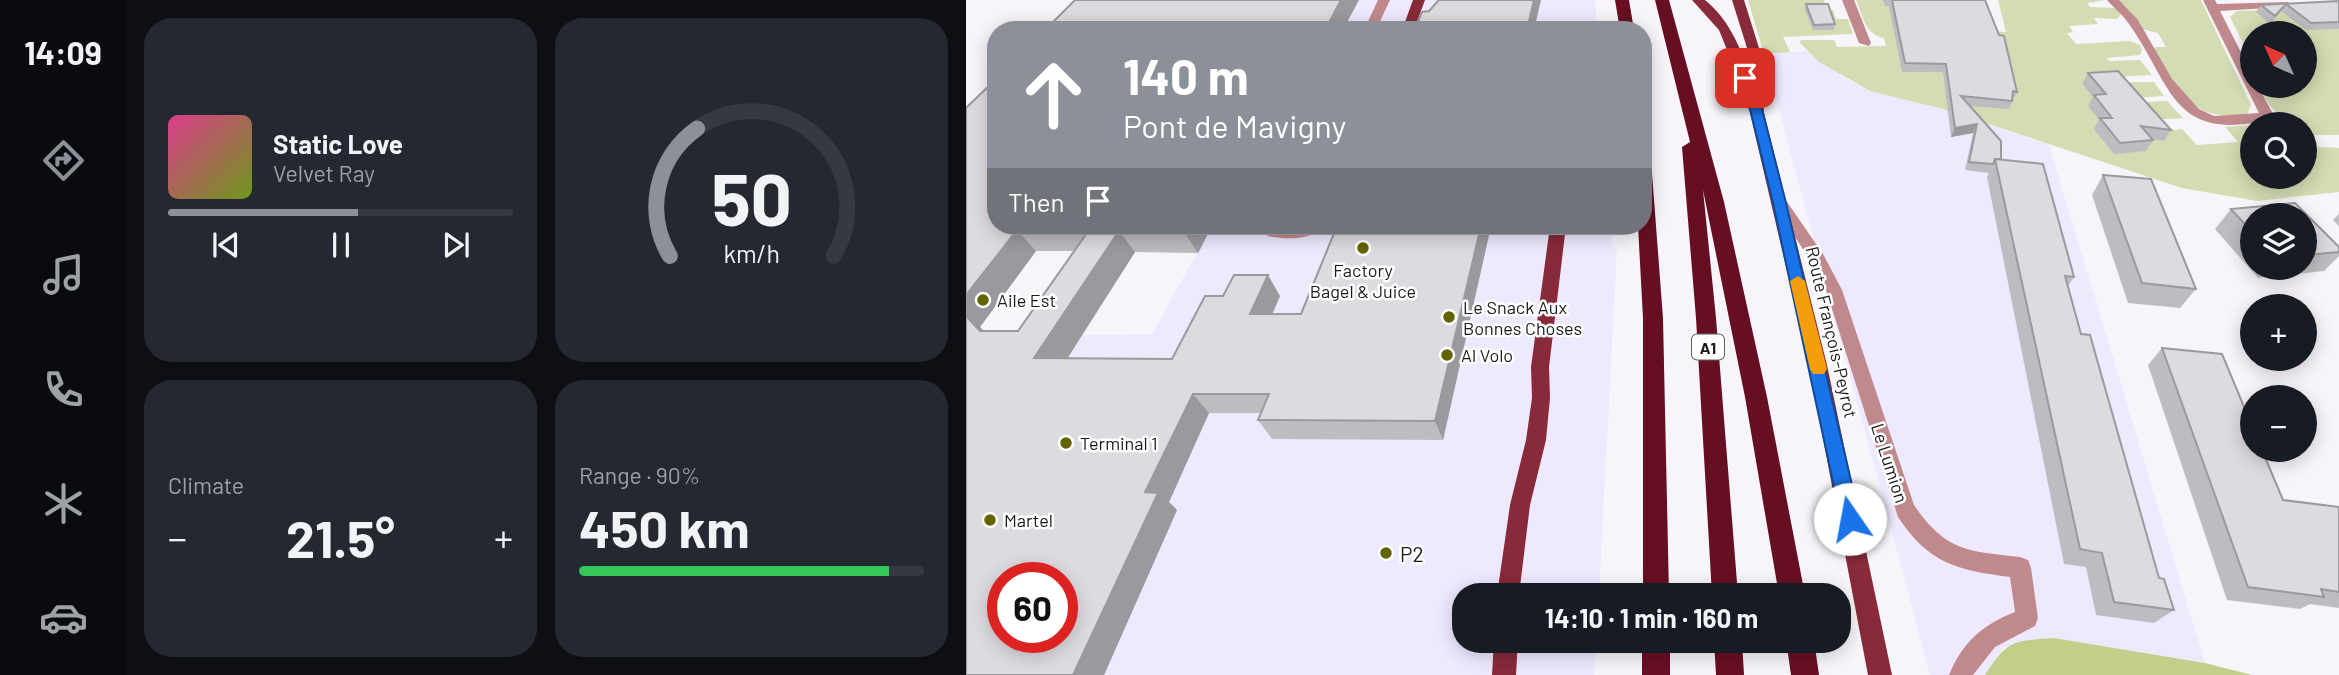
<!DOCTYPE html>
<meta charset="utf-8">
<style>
body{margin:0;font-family:Barlow,sans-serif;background:#242831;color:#f1f3f6;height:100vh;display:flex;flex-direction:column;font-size:26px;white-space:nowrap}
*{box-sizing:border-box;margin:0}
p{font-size:23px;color:#9ea1a6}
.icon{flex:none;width:38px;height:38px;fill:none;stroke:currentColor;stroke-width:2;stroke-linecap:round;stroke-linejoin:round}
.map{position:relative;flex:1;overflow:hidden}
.panel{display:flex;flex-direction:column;gap:18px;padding:18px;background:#0d0f14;width:840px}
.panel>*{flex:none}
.banner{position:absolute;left:21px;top:21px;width:665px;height:214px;border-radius:28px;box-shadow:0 4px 18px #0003;background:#8c9099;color:#fff;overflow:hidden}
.needle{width:46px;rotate:315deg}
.fabs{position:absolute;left:1274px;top:21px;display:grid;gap:14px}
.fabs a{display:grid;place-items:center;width:77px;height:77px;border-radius:50%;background:#171b24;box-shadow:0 4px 18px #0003;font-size:35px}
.speed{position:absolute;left:21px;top:562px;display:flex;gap:14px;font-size:35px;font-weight:700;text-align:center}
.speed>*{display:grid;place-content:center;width:91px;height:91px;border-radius:50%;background:#171b24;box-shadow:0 4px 18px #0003;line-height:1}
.speed .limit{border:10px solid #d22;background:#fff;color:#111}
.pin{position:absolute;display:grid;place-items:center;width:60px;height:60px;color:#fff;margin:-30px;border-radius:14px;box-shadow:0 4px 10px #0006}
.me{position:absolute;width:77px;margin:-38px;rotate:348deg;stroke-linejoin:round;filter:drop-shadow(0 0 5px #0008)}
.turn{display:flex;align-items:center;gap:24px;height:147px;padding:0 21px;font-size:32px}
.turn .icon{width:91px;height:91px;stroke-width:2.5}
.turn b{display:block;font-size:49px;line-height:60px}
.then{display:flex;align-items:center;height:66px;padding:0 21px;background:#0003;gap:14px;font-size:26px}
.big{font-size:52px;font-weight:700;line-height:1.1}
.panel .tile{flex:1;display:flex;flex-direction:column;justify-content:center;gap:10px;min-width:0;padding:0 24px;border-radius:28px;background:#242831}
.panel .dial{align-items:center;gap:0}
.dial svg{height:182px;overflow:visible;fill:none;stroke:#363941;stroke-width:7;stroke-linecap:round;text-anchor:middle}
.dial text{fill:#f1f3f6;stroke:none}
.song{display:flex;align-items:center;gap:21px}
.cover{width:84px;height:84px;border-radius:10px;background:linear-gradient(135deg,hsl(330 70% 55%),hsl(80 70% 35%))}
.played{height:7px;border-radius:4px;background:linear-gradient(90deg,#8c9099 55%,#363941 55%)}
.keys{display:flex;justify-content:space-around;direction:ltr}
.heat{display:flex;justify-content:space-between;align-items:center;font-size:38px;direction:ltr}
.charge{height:10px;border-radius:5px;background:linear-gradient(90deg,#34c759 90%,#363941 0)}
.panel .tiles{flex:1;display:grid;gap:18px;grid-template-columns:repeat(2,1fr)}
.trip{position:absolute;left:486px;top:583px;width:399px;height:70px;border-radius:28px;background:#171b24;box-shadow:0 4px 18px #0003;font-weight:700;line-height:70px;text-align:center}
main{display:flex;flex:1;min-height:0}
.tab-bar{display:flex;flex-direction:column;width:126px;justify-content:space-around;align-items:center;background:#090b0e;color:#9ea1a6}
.tab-bar .icon{width:49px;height:49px}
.tab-bar .selected{color:#8c9099}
.tab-bar b{font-size:32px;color:#f1f3f6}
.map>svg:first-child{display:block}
.commercial{fill:#eee9ff}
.green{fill:#d4dcb3}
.forest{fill:#c3ce8b}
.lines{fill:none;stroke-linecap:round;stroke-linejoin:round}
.minor{fill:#c08a8d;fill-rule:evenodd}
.major{fill:#882a39;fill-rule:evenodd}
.highway{fill:#670f22;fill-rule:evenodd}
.wall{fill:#bfbcc1;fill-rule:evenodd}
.shaded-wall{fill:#9b999d}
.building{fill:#dedbe0;stroke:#9b999d;stroke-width:2;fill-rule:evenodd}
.route{fill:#1a73e8;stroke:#114b97;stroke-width:2}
.slow{fill:#f59e0b}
.poi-dot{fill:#616400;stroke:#fff;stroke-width:2.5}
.labels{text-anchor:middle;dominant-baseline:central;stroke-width:5;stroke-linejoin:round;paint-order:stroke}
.shield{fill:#fff;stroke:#5f5e5f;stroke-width:2}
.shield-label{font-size:16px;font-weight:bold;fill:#1a191a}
.poi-label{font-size:18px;fill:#1a191a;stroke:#fff;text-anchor:start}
.street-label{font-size:18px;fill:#1a191a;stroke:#fff}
.near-poi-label{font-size:21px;fill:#1a191a;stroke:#fff;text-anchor:start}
</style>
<main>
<nav class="tab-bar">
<b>14:09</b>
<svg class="icon selected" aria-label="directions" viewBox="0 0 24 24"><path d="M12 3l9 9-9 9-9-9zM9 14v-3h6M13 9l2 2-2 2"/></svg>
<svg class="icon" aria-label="music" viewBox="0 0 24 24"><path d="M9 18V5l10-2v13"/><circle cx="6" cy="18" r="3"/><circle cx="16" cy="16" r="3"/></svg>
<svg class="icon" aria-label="phone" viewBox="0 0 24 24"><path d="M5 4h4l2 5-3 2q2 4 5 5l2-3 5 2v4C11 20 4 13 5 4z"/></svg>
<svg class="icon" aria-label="climate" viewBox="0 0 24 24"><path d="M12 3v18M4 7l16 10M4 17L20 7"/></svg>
<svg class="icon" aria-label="car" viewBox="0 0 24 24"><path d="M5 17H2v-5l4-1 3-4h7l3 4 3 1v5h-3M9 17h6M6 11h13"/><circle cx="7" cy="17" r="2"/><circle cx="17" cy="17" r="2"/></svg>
</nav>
<section class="panel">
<div class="tiles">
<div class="tile">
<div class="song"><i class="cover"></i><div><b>Static Love</b><p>Velvet Ray</p></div></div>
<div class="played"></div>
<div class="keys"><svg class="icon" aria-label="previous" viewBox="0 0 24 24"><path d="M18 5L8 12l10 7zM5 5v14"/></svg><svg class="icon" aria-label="pause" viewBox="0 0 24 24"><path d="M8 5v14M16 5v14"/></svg><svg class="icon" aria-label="next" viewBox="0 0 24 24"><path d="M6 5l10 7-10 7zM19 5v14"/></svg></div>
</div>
<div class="tile dial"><svg viewBox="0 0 100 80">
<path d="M14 69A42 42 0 1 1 86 69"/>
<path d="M14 69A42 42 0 0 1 26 13" stroke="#8c9099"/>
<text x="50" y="56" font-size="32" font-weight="700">50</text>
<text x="50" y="72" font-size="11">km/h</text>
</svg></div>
<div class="tile"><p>Climate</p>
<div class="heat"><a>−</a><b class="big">21.5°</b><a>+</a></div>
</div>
<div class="tile"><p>Range · 90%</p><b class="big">450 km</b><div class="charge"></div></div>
</div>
</section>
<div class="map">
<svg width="1373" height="675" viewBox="0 0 1373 675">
<rect width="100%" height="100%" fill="#f8f5fa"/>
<path class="commercial" d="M 393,0 L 629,0 L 631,30 L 377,30 Z
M 841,51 L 877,77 L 904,91 L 977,109 L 1083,145 L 1239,663 L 1088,638 L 1037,648 L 1019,675 L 964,675 L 798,54 Z
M 246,226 L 644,226 L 646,245 L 651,250 L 633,595 L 499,595 L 499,640 L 630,641 L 628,675 L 88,675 L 231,379 L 89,378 L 116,335 L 186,334 Z"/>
<path class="green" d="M 782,0 L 858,0 L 861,9 L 867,10 L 870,19 L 882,19 L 887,34 L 817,37 L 824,52 L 798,54 Z
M 890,0 L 947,0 L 954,25 L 1040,32 L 1032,0 L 1140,0 L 1121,3 L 1124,7 L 1149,8 L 1155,14 L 1151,19 L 1128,18 L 1132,24 L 1103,26 L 1107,32 L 1101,33 L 1110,44 L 1164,41 L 1174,45 L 1176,50 L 1174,55 L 1140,58 L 1144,61 L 1174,60 L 1186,75 L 1147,77 L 1150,82 L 1188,82 L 1198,96 L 1153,99 L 1156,103 L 1201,101 L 1217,118 L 1159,122 L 1201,131 L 1216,129 L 1231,145 L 1272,142 L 1259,127 L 1286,125 L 1286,177 L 1339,177 L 1339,146 L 1373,148 L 1373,192 L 1291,201 L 1216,188 L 977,109 L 904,91 L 853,62 L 833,42 L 836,40 L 868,40 L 871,47 L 920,46 L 918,38 C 899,35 897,16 890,0 Z
M 1152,0 L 1235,0 L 1285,105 L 1281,114 C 1226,123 1213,92 1187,50 L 1189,47 L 1200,47 L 1192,33 L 1176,29 L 1175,24 Z
M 1373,7 L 1373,135 L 1339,135 L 1339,124 L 1321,124 L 1303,105 L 1293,86 L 1339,86 L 1339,33 L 1286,33 L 1286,74 L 1277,53 L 1282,53 L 1264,17 L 1271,11 Z"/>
<path class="forest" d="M 1088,638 L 1239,663 L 1286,675 L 1019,675 C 1042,639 1048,641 1088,638 Z"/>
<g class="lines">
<path class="minor" d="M 412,0 L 424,0 L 410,30 L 398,30 Z
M 876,0 L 888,0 L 905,43 L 903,46 L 893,43 Z
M 1141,0 L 1153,0 L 1172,20 L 1206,79 L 1233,109 L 1248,116 L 1293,113 L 1237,0 L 1249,0 L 1251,4 L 1322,2 L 1324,4 L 1318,7 L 1254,11 L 1286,74 L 1286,86 L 1292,86 L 1307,114 L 1303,120 C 1205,142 1207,86 1163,24 C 1157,15 1148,8 1141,0 Z
M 814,198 L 819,199 L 857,254 L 876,290 L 948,505 C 980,552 1002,551 1054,557 L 1062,560 L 1065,568 L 1072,618 L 1069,626 L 1029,647 L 1007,675 L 983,675 C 997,642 1016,625 1049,612 L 1044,577 C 991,570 963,564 932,517 L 860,290 L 844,260 L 807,203 Z
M 302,226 L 360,226 C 347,240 319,240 302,236 L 299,232 Z"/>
<path class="major" d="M 447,0 L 459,0 L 448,30 L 436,30 Z
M 726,0 L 739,0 C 761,18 772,42 782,69 L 781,48 L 766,0 L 778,0 L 793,48 L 798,113 L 861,365 L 926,675 L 902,675 L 843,365 L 784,113 L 783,96 L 778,92 L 753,30 Z
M 584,226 L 600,226 L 583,367 L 584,398 L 580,440 L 564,505 L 553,595 L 531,595 L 544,505 L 560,440 L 566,398 L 565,367 Z
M 528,640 L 552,640 L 550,675 L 526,675 Z"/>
<path class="highway" d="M 649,0 L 663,0 L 668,30 L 654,30 Z
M 689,0 L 703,0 L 758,202 L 801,397 L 839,595 L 813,595 L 779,397 L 737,190 L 750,318 L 772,595 L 746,595 L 730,318 L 716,147 L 724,142 Z
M 677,155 L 685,160 L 697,318 L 703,595 L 677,595 L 677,318 L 672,226 L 677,226 Z
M 676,640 L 704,640 L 704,675 L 676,675 Z
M 748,640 L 776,640 L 778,675 L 750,675 Z
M 820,640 L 848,640 L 853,675 L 825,675 Z"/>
</g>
<path class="wall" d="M 917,0 L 1019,0 L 1051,92 L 1043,109 L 1003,106 L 1108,277 L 1102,286 L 1115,334 L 1193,578 L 1208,610 L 1188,623 L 1130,615 L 1120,567 L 1098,564 L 1021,177 L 1023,173 L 999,170 L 1007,133 L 985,137 L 977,72 L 936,72 L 923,6 L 919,6 Z
M 1373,1 L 1373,29 L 1340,30 L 1315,11 L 1304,24 L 1290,12 L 1295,5 Z
M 840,4 L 869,24 L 868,30 L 847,30 L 839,10 Z
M 1122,73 L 1205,130 L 1198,141 L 1186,139 L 1187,140 L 1180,151 L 1148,154 L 1128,129 L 1133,120 L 1122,106 L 1127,97 L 1116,84 Z
M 0,108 L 30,226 L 246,226 L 232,253 L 169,252 L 101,358 L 206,359 L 314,296 L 306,314 L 335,314 L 525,226 L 477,440 L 306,439 L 292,420 L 295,413 L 243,413 L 203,502 L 211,510 L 138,675 L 0,675 ZM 70,251 L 108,251 L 52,331 L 18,331 L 14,327 Z
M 1137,175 L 1230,289 L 1214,308 L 1162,303 L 1126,195 Z
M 1329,203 L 1373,247 L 1373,256 L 1358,271 L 1292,278 L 1249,229 L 1265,209 ZM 1286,215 L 1339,215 L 1339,268 L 1286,268 Z
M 1373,214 L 1373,226 L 1367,220 Z
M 1196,348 L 1317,500 L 1373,507 L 1373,608 L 1344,604 L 1334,609 L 1261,600 L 1182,365 Z"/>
<path class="shaded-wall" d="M 375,0 L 393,0 L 377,30 L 359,30 Z
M 568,0 L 575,0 L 568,30 L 561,30 Z
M 1011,124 L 1007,133 L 985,137 L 989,128 Z
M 221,226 L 246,226 L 232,253 L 218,232 Z
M 515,226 L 525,226 L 477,440 L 469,421 Z
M 51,230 L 70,251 L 14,327 L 37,351 L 14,331 L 0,316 L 0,295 Z
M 153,231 L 169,252 L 89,378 L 68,358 Z
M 302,275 L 314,296 L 297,335 L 284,314 Z
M 227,394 L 243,413 L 203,502 L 211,510 L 138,675 L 107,675 L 179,492 Z"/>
<path class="building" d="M 109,0 L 375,0 L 359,30 L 79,30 Z
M 473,0 L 568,0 L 561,30 L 449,30 L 456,12 L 463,11 Z
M 926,0 L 1019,0 L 1033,35 L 1038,36 L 1051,92 L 1047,91 L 1046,101 L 995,96 L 1035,141 L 1035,159 L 1029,159 L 1027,164 L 1003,162 L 1011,124 L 989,128 L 980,64 L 939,63 Z
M 1373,1 L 1373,22 L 1345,23 L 1320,4 L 1309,16 L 1295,5 Z
M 840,4 L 862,4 L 869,24 L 848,25 Z
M 1152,71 L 1205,130 L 1175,126 L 1187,140 L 1154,143 L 1134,118 L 1146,118 L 1128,95 L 1140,94 L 1122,73 Z
M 30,79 L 30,226 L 221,226 L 218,232 L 153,231 L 68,358 L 206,359 L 239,296 L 257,296 L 268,275 L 302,275 L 284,314 L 335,314 L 371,226 L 515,226 L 469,421 L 292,420 L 303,394 L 227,394 L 179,492 L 192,493 L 107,675 L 0,675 L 0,316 L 14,331 L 52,331 L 123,230 L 51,230 L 0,295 L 0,108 ZM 37,578 L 96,578 L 96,637 L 37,637 Z
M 1029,159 L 1077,164 L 1108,277 L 1099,276 L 1115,334 L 1124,335 L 1193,578 L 1198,579 L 1208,610 L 1148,602 L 1136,553 L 1114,549 Z
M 1137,175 L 1185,179 L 1230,289 L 1176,283 Z
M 1329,203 L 1373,247 L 1373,252 L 1339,255 L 1339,215 L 1286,215 L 1286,232 L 1265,209 Z
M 1196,348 L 1256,354 L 1286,426 L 1286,450 L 1296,450 L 1317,500 L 1373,507 L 1373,592 L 1355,589 L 1358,597 L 1282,587 Z"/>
<path class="route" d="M 775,75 L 784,78 L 797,113 L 820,203 L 894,519 L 891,525 L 884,528 L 878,525 L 875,519 L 807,203 L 785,113 L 773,78 Z"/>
<path class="slow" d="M 832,276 L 839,281 L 861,369 L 858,374 L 847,374 L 844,369 L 824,281 Z"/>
<g class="poi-dot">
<circle cx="397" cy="248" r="7"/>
<circle cx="17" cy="300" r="7"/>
<circle cx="483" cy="317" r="7"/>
<circle cx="481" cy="355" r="7"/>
<circle cx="100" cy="443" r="7"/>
<circle cx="24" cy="520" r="7"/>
<circle cx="420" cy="553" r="7"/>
</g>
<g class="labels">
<rect class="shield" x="726" y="334.5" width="32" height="25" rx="5"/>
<g class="shield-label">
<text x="742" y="347">A1</text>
</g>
<g class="poi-label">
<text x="397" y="270" text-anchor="middle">Factory<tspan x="397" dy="21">Bagel &amp; Juice</tspan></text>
<text x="31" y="300">Aile Est</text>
<text x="497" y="307">Le Snack Aux<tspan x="497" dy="21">Bonnes Choses</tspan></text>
<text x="495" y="355">Al Volo</text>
<text x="114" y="443">Terminal 1</text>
<text x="38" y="520">Martel</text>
</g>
<g class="street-label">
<text transform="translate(866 332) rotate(77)">Route François-Peyrot</text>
<text transform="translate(924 463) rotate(72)">Le Lumion</text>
</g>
<g class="near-poi-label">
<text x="434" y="553">P2</text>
</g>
</g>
</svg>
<div class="fabs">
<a><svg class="needle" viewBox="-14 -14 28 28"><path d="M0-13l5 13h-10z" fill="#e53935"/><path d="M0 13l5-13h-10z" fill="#9ea1a6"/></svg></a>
<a><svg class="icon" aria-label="search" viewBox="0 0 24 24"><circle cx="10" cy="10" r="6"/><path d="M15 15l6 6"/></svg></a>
<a><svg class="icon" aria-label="layers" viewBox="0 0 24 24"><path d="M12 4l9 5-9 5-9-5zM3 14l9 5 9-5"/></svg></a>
<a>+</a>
<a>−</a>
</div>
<div class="speed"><div class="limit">60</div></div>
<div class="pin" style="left:779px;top:78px;background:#d93025"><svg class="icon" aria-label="arrive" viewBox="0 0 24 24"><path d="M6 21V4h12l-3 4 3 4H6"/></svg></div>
<svg class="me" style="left:884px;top:519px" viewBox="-20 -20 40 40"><circle r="19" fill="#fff"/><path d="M0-13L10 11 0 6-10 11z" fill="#1a73e8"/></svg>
<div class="trip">14:10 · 1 min · 160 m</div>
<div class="banner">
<div class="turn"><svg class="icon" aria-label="ahead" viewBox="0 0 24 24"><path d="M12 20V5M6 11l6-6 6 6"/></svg><div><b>140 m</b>Pont de Mavigny</div></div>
<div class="then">Then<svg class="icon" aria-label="arrive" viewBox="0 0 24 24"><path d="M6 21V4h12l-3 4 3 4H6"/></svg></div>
</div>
</div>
</main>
